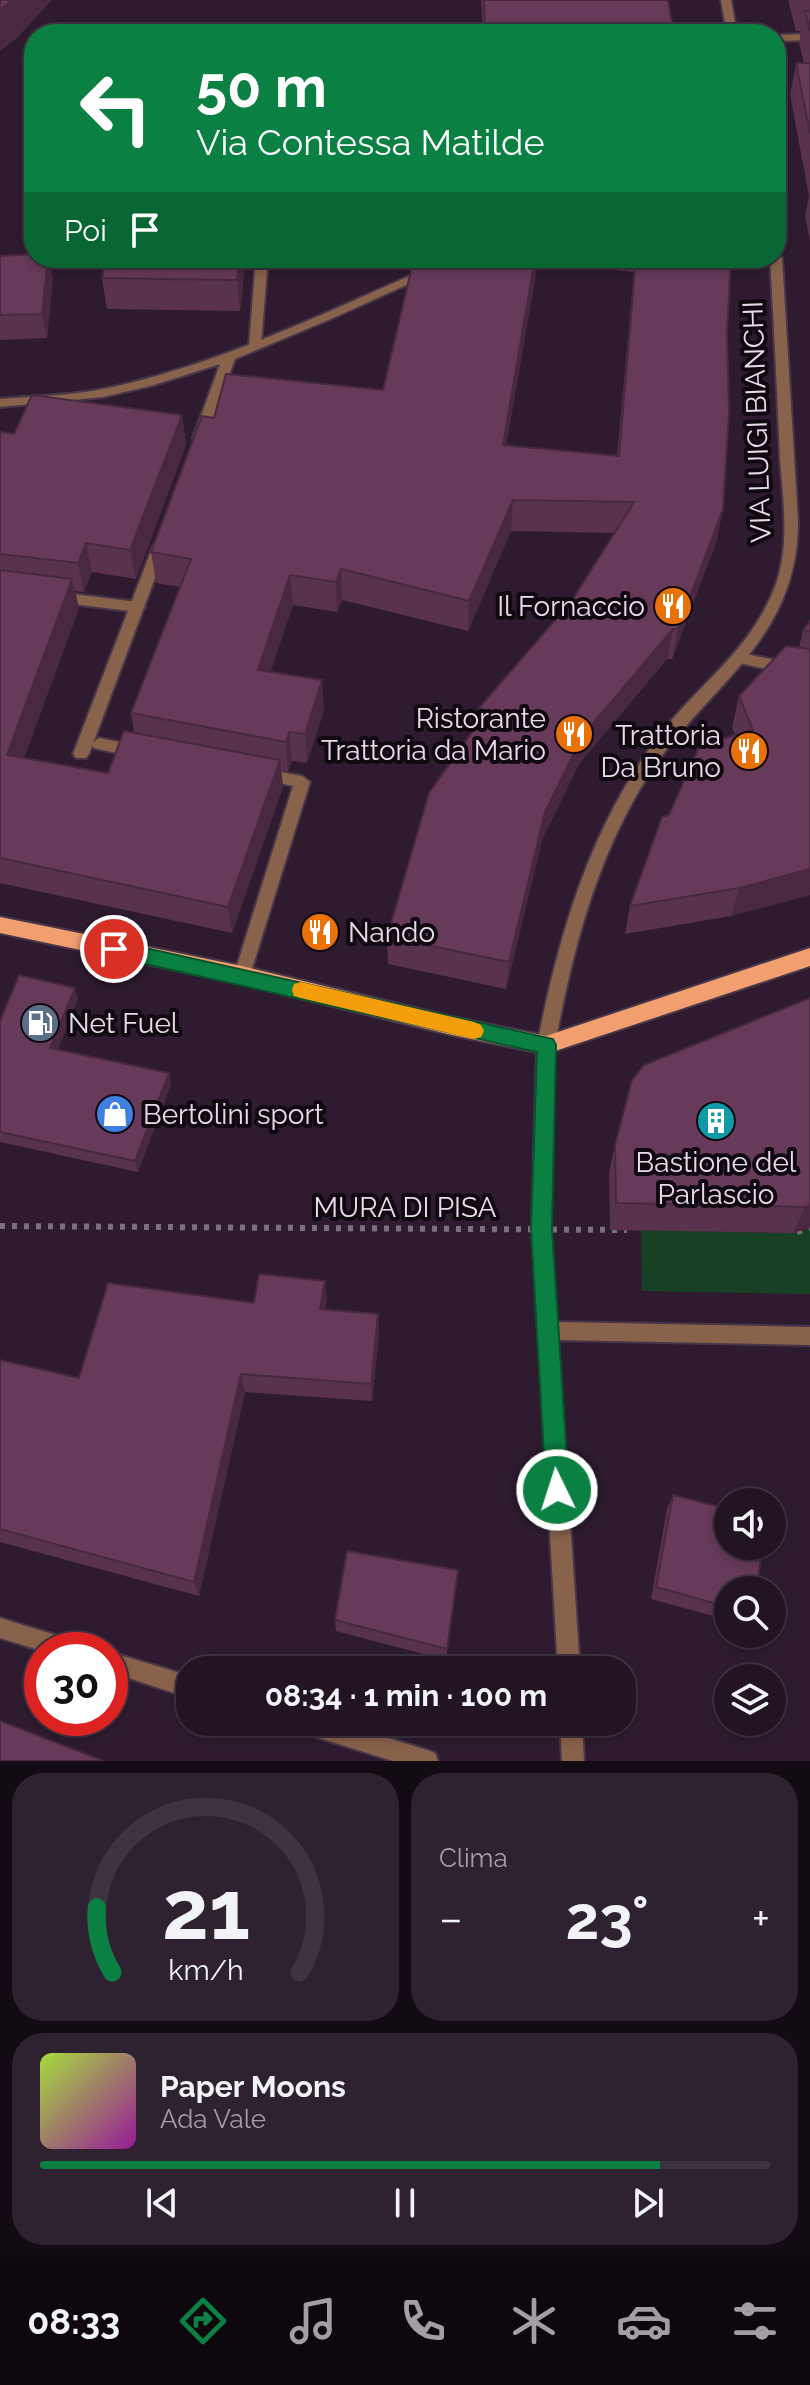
<!DOCTYPE html>
<html lang="it">
<meta charset="utf-8">
<style>
body{margin:0;font-family:Raleway,sans-serif;background:#2e2130;color:#f1f3f6;height:100vh;display:flex;flex-direction:column;font-size:30px;white-space:nowrap}
*{box-sizing:border-box;margin:0}
p{font-size:26px;color:#a29ea6}
.icon{flex:none;width:44px;height:44px;fill:none;stroke:currentColor;stroke-width:2;stroke-linecap:round;stroke-linejoin:round}
.map{position:relative;height:1761px;overflow:hidden}
.side{display:flex;flex-direction:column;gap:12px;padding:12px;background:#130b13;flex:1}
.side>*{flex:none}
.top-card{position:absolute;left:24px;top:24px;width:762px;height:244px;border-radius:32px;box-shadow:0 4px 12px #0003,0 0 0 2px #3f3341;background:#0b8043;color:#fff;overflow:hidden}
.controls{position:absolute;left:714px;top:1488px;display:grid;gap:16px}
.controls a{display:grid;place-items:center;width:72px;height:72px;border-radius:50%;background:#221423;box-shadow:0 4px 12px #0003,0 0 0 2px #3f3341;font-size:40px}
.speed{position:absolute;left:24px;top:1632px;display:flex;gap:16px;font-size:40px;font-weight:700;text-align:center}
.speed>*{display:grid;place-content:center;width:104px;height:104px;border-radius:50%;background:#221423;box-shadow:0 4px 12px #0003,0 0 0 2px #3f3341;line-height:1}
.speed .limit{border:12px solid #d22;background:#fff;color:#111}
.pin{position:absolute;display:grid;place-items:center;width:68px;height:68px;color:#fff;margin:-34px;border:4px solid #fff;border-radius:50%;box-shadow:0 2px 8px #0007}
.me{position:absolute;width:88px;margin:-44px;rotate:356deg;stroke-linejoin:round;filter:drop-shadow(0 0 6px #0008)}
.turn{display:flex;align-items:center;gap:28px;height:168px;padding:0 40px;font-size:36px}
.turn .icon{width:104px;height:104px;stroke-width:2.5}
.turn b{display:block;font-size:56px;line-height:68px}
.then{display:flex;align-items:center;height:76px;padding:0 40px;background:#0003;gap:16px;font-size:30px}
.big{font-size:60px;font-weight:700;line-height:1.1}
.side .card{flex:1;display:flex;flex-direction:column;justify-content:center;gap:12px;min-width:0;padding:0 28px;border-radius:32px;background:#2e2130}
.side .dial{align-items:center;gap:0}
.dial svg{height:208px;overflow:visible;fill:none;stroke:#3f3341;stroke-width:7;stroke-linecap:round;text-anchor:middle}
.dial text{fill:#f1f3f6;stroke:none}
.song{display:flex;align-items:center;gap:24px}
.cover{width:96px;height:96px;border-radius:12px;background:linear-gradient(135deg,hsl(80 70% 55%),hsl(300 70% 35%))}
.played{height:8px;border-radius:4px;background:linear-gradient(90deg,#0b8043 85%,#3f3341 85%)}
.keys{display:flex;justify-content:space-around;direction:ltr}
.heat{display:flex;justify-content:space-between;align-items:center;font-size:44px;direction:ltr}
.side .tiles{flex:1;display:grid;gap:12px;grid-template-columns:1fr 1fr}
.card:last-child{grid-column:span 2}
.trip{position:absolute;left:176px;top:1656px;width:460px;height:80px;border-radius:32px;background:#221423;box-shadow:0 4px 12px #0003,0 0 0 2px #3f3341;font-weight:700;line-height:80px;text-align:center}
.dock{display:flex;height:128px;justify-content:space-around;align-items:center;background:#0e080e;color:#a29ea6}
.dock .icon{width:56px;height:56px}
.dock .on{color:#0b8043}
.dock b{font-size:36px;color:#f1f3f6}
.map>svg:first-child{display:block}
.green{fill:#184024}
.lines{fill:none;stroke-linecap:round;stroke-linejoin:round}
.service-casing{stroke:#483649;stroke-width:4}
.pedestrian-casing{stroke:#483649;stroke-width:4}
.minor-casing{stroke:#483649;stroke-width:4}
.tertiary-casing{stroke:#483649;stroke-width:4}
.primary-casing{stroke:#483649;stroke-width:4}
.service{fill:#89624b;fill-rule:evenodd}
.pedestrian{fill:#89624b;fill-rule:evenodd}
.minor{fill:#89624b;fill-rule:evenodd}
.tertiary{fill:#89624b;fill-rule:evenodd}
.primary{fill:#f29f6f;fill-rule:evenodd}
.path-bridge{stroke:#7f6e7f;stroke-width:6;stroke-dasharray:5 7;stroke-linecap:butt}
.wall{fill:#59324d;fill-rule:evenodd}
.shaded-wall{fill:#48293f}
.building{fill:#673a5a;stroke:#48293f;stroke-width:2}
.route{fill:#0b8043;stroke:#07532c;stroke-width:2}
.slow{fill:#f59e0b}
.labels{text-anchor:middle;dominant-baseline:central;stroke-width:8;stroke-linejoin:round;paint-order:stroke}
.street-label{font-size:28px;fill:#e8dbe8;stroke:#110911}
.poi-label{font-size:28px;fill:#e8dbe8;stroke:#110911;text-anchor:end}
</style>
<div class="map">
<svg width="810" height="1761" viewBox="0 0 810 1761">
<rect width="100%" height="100%" fill="#2e1b2f"/>
<path class="green" d="M 810,1228 L 810,1294 L 642,1291 L 641,1230 L 793,1233 Z"/>
<g class="lines">
<defs>
<path id="service" d="M 140,24 L 336,31 L 341,34 L 247,34 L 136,29 L 135,27 Z
M 256,258 L 268,258 L 261,345 L 255,349 L 249,345 Z
M 56,592 L 138,602 L 145,607 L 138,612 L 56,602 L 49,597 Z
M 99,738 L 139,746 L 147,752 L 139,758 L 94,748 L 91,744 Z
M 264,769 L 302,776 L 310,782 L 250,975 L 248,980 L 242,982 L 236,980 L 234,975 L 293,786 L 259,779 L 256,775 L 259,771 Z"/>
<path id="pedestrian" d="M 741,653 L 810,667 L 810,679 L 736,662 L 734,658 L 736,654 Z"/>
<path id="minor" d="M 810,34 L 810,40 L 776,41 L 776,35 Z
M 450,258 L 466,258 L 333,318 L 235,359 L 205,441 L 200,442 L 193,438 L 220,364 L 154,385 L 103,397 L 0,407 L 0,399 C 34,396 69,396 103,389 C 224,364 337,307 450,258 Z
M 160,541 L 167,546 L 89,754 L 86,758 L 76,758 L 73,754 L 153,546 Z
M 546,1038 L 552,1040 L 555,1045 L 550,1229 L 556,1322 L 810,1327 L 810,1345 L 558,1340 L 580,1670 L 558,1670 L 532,1229 L 537,1045 L 540,1040 Z
M 0,1618 L 72,1640 L 79,1643 L 82,1650 L 42,1651 L 0,1638 Z
M 110,1652 L 190,1676 L 190,1698 L 110,1672 Z
M 292,1722 L 337,1722 L 427,1750 L 435,1753 L 438,1761 L 393,1761 L 303,1733 L 295,1730 Z
M 560,1722 L 582,1722 L 584,1761 L 562,1761 Z"/>
<path id="tertiary" d="M 721,0 L 731,0 L 737,34 L 727,34 Z
M 776,254 L 782,258 L 798,521 C 798,643 705,686 648,776 C 596,858 572,952 555,1045 L 552,1050 L 546,1052 L 540,1050 L 537,1045 C 559,934 591,823 662,732 C 702,681 752,649 776,584 C 790,544 783,500 780,458 C 777,391 774,325 770,258 L 776,258 Z"/>
<path id="primary" d="M 0,917 L 242,966 L 452,1017 L 546,1036 L 810,948 L 810,966 L 546,1054 L 452,1035 L 242,984 L 0,933 Z"/>
</defs>
<use href="#service" class="service-casing"/>
<use href="#pedestrian" class="pedestrian-casing"/>
<use href="#minor" class="minor-casing"/>
<use href="#tertiary" class="tertiary-casing"/>
<use href="#primary" class="primary-casing"/>
<use href="#service" class="service"/>
<use href="#pedestrian" class="pedestrian"/>
<use href="#minor" class="minor"/>
<use href="#tertiary" class="tertiary"/>
<use href="#primary" class="primary"/>
<path class="path-bridge" d="M 0,1226 L 627,1230
M 797,1232 L 810,1228"/>
</g>
<path class="wall" d="M 481,0 L 668,0 L 483,31 Z
M 788,0 L 810,0 L 810,241 L 805,216 L 809,196 L 790,95 L 796,63 L 804,63 L 799,43 L 801,31 L 796,31 Z
M 0,256 L 49,258 L 53,278 L 47,338 L 0,340 Z
M 106,258 L 246,258 L 240,311 L 107,309 L 102,278 Z
M 414,258 L 731,258 L 717,540 L 672,659 L 667,659 L 579,764 L 542,840 L 506,989 L 388,964 L 387,937 L 478,723 L 479,708 L 571,602 L 614,533 L 511,531 L 468,631 L 342,600 L 337,612 L 293,605 L 270,672 L 324,710 L 307,763 L 292,761 L 288,771 L 281,770 L 283,787 L 232,933 L 0,883 L 0,432 L 14,434 L 182,415 L 186,445 L 136,579 L 92,572 L 84,592 L 75,591 L 79,608 L 24,758 L 108,773 L 134,733 L 131,713 L 180,587 L 156,583 L 151,552 L 214,418 L 383,390 ZM 538,262 L 634,272 L 617,456 L 506,445 Z
M 810,621 L 810,895 L 731,916 L 625,934 L 630,906 L 669,815 L 735,735 L 732,727 L 739,696 L 799,647 L 803,630 Z
M 810,998 L 810,1228 L 793,1233 L 610,1230 L 609,1173 L 615,1145 Z
M 78,999 L 58,1049 L 171,1084 L 138,1172 L 0,1142 L 0,1021 Z
M 325,1281 L 327,1300 L 325,1309 L 378,1314 L 379,1333 L 372,1401 L 245,1392 L 199,1596 L 0,1542 L 0,1360 L 79,1378 L 254,1303 Z
M 673,1495 L 728,1590 L 728,1620 L 651,1599 L 667,1509 Z
M 458,1570 L 446,1660 L 336,1631 L 335,1620 Z"/>
<path class="shaded-wall" d="M 12,0 L 52,0 L 16,39 L 0,51 L 0,10 Z
M 48,258 L 49,258 L 53,278 L 47,338 L 42,314 Z
M 240,258 L 246,258 L 240,311 L 237,280 Z
M 535,258 L 538,258 L 538,262 L 501,476 L 503,445 Z
M 182,415 L 186,445 L 136,579 L 130,550 Z
M 513,500 L 511,531 L 468,631 L 469,601 Z
M 723,509 L 717,540 L 672,659 L 678,629 Z
M 86,543 L 92,572 L 84,592 L 78,563 Z
M 341,569 L 342,600 L 337,612 L 336,582 Z
M 290,575 L 293,605 L 261,700 L 258,670 Z
M 72,579 L 79,608 L 15,783 L 7,755 Z
M 673,629 L 667,659 L 579,764 L 542,840 L 506,989 L 509,962 L 545,812 L 583,735 Z
M 322,680 L 324,710 L 307,763 L 305,734 Z
M 289,732 L 292,761 L 288,771 L 286,742 Z
M 280,760 L 283,787 L 232,933 L 228,907 Z
M 810,869 L 810,895 L 731,916 L 739,888 Z
M 75,988 L 78,999 L 54,1059 L 50,1048 Z
M 169,1073 L 171,1084 L 138,1172 L 135,1161 Z
M 810,1205 L 810,1228 L 793,1233 L 805,1207 Z
M 325,1281 L 327,1300 L 322,1328 L 320,1309 Z
M 378,1314 L 379,1333 L 372,1401 L 371,1384 Z
M 241,1374 L 245,1392 L 199,1596 L 194,1582 Z"/>
<path class="building" d="M 0,0 L 12,0 L 0,10 Z
M 484,0 L 668,0 L 674,34 L 479,34 L 479,31 L 485,31 Z
M 805,11 L 810,11 L 810,31 Z
M 796,63 L 810,63 L 810,133 Z
M 34,254 L 34,258 L 48,258 L 42,314 L 0,315 L 0,256 Z
M 106,258 L 240,258 L 237,280 L 102,278 Z
M 414,258 L 535,258 L 503,445 L 619,456 L 636,258 L 731,258 L 727,332 L 729,413 L 723,509 L 678,629 L 673,629 L 583,735 L 545,812 L 509,962 L 387,937 L 429,793 L 487,711 L 479,708 L 571,602 L 634,502 L 513,500 L 469,601 L 341,569 L 336,582 L 290,575 L 258,670 L 322,680 L 305,734 L 289,732 L 286,742 L 131,713 L 191,559 L 151,552 L 202,416 L 214,418 L 226,374 L 383,390 Z
M 32,395 L 182,415 L 130,550 L 86,543 L 78,563 L 0,554 L 0,432 L 14,434 Z
M 0,570 L 72,579 L 7,755 L 108,773 L 124,731 L 280,760 L 228,907 L 0,858 Z
M 810,621 L 810,631 L 803,630 Z
M 786,646 L 810,649 L 810,869 L 739,888 L 630,906 L 662,817 L 669,815 L 700,745 L 753,730 L 739,696 Z
M 19,975 L 75,988 L 50,1048 L 169,1073 L 135,1161 L 0,1132 L 0,1021 Z
M 810,998 L 810,1205 L 805,1207 L 616,1203 L 615,1145 L 632,1080 L 644,1065 Z
M 259,1274 L 325,1281 L 320,1309 L 378,1314 L 371,1384 L 241,1374 L 194,1582 L 0,1529 L 0,1360 L 79,1378 L 108,1283 L 254,1303 Z
M 673,1495 L 728,1509 L 728,1546 L 762,1546 L 757,1590 L 728,1590 L 728,1607 L 656,1587 Z
M 347,1551 L 458,1570 L 447,1649 L 335,1620 Z
M 0,1721 L 104,1761 L 0,1761 Z"/>
<path class="route" d="M 114,941 L 553,1039 L 556,1045 L 552,1229 L 569,1490 L 565,1498 L 557,1501 L 549,1498 L 546,1490 L 531,1229 L 537,1052 L 114,957 L 107,954 L 105,949 L 107,943 Z"/>
<path class="slow" d="M 301,982 L 474,1022 L 481,1025 L 484,1031 L 481,1037 L 474,1039 L 301,998 L 294,996 L 292,990 L 294,984 Z"/>
<defs>
<symbol id="restaurant-disc" viewBox="-11 -11 22 22"><circle r="9.5" fill="#e8710a" stroke="#110911"/><path d="M-5-6h1v4h1v-4h1v4h1v-4h1v5L-1.5 .5V6h-2V.5L-5-1ZM5-6V6H3V1.5H1.5Q1.5-4 5-6Z" fill="#fff"/></symbol>
<symbol id="fuel-disc" viewBox="-11 -11 22 22"><circle r="9.5" fill="#5c6f8a" stroke="#110911"/><path d="M-5.5-6h7V0h2V4h1.3V-2.5L3-4.5l.8-.8L6-3V5H2.5V1h-1V6h-7ZM-4.2-4.7v3.2H.2V-4.7Z" fill="#fff"/></symbol>
<symbol id="shop-disc" viewBox="-11 -11 22 22"><circle r="9.5" fill="#3f7fe0" stroke="#110911"/><path d="M-5-2.5h2.3a2.7 3.5 0 0 1 5.4 0H5L5.5 6h-11ZM-1.5-2.5h3a1.5 2.3 0 0 0-3 0Z" fill="#fff"/></symbol>
<symbol id="building-disc" viewBox="-11 -11 22 22"><circle r="9.5" fill="#0f9aa8" stroke="#110911"/><path d="M-4-6H4V6H1V3H-1V6H-4ZM-2.5-4.3h1.7v1.8h-1.7ZM.8-4.3h1.7v1.8H.8ZM-2.5-1h1.7V.8h-1.7ZM.8-1h1.7V.8H.8Z" fill="#fff"/></symbol>
</defs>
<g fill-rule="evenodd">
<use href="#restaurant-disc" x="651" y="584" width="44" height="44"/>
<use href="#restaurant-disc" x="552" y="712" width="44" height="44"/>
<use href="#restaurant-disc" x="727" y="729" width="44" height="44"/>
<use href="#restaurant-disc" x="298" y="910" width="44" height="44"/>
<use href="#fuel-disc" x="18" y="1001" width="44" height="44"/>
<use href="#shop-disc" x="93" y="1092" width="44" height="44"/>
<use href="#building-disc" x="694" y="1099" width="44" height="44"/>
</g>
<g class="labels">
<g class="street-label">
<text transform="translate(757 422) rotate(-92)">VIA LUIGI BIANCHI</text>
<text x="405" y="1207">MURA DI PISA</text>
</g>
<g class="poi-label">
<text x="645" y="606">Il Fornaccio</text>
<text x="546" y="718">Ristorante<tspan x="546" dy="32">Trattoria da Mario</tspan></text>
<text x="721" y="735">Trattoria<tspan x="721" dy="32">Da Bruno</tspan></text>
<text x="348" y="932" text-anchor="start">Nando</text>
<text x="68" y="1023" text-anchor="start">Net Fuel</text>
<text x="143" y="1114" text-anchor="start">Bertolini sport</text>
<text x="716" y="1162" text-anchor="middle">Bastione del<tspan x="716" dy="32">Parlascio</tspan></text>
</g>
</g>
</svg>
<div class="controls">
<a><svg class="icon" aria-label="sound" viewBox="0 0 24 24"><path d="M4 9h4l5-4v14l-5-4H4zM17 9q2 3 0 6"/></svg></a>
<a><svg class="icon" aria-label="search" viewBox="0 0 24 24"><circle cx="10" cy="10" r="6"/><path d="M15 15l6 6"/></svg></a>
<a><svg class="icon" aria-label="layers" viewBox="0 0 24 24"><path d="M12 4l9 5-9 5-9-5zM3 14l9 5 9-5"/></svg></a>
</div>
<div class="speed"><div class="limit">30</div></div>
<div class="pin" style="left:114px;top:949px;background:#d93025"><svg class="icon" aria-label="arrive" viewBox="0 0 24 24"><path d="M6 21V4h12l-3 4 3 4H6"/></svg></div>
<svg class="me" style="left:557px;top:1490px" viewBox="-20 -20 40 40"><circle r="17" fill="#0b8043" stroke="#fff" stroke-width="3"/><path d="M0-11L8 9 0 5-8 9z" fill="#fff"/></svg>
<div class="trip">08:34 · 1 min · 100 m</div>
<div class="top-card">
<div class="turn"><svg class="icon" aria-label="left" viewBox="0 0 24 24"><path d="M17 20v-9H6M10 6l-5 5 5 5"/></svg><div><b>50 m</b>Via Contessa Matilde</div></div>
<div class="then">Poi<svg class="icon" aria-label="arrive" viewBox="0 0 24 24"><path d="M6 21V4h12l-3 4 3 4H6"/></svg></div>
</div>
</div>
<section class="side">
<div class="tiles">
<div class="card dial"><svg viewBox="0 0 100 80">
<path d="M14 69A42 42 0 1 1 86 69"/>
<path d="M14 69A42 42 0 0 1 8 44" stroke="#0b8043"/>
<text x="50" y="56" font-size="32" font-weight="700">21</text>
<text x="50" y="72" font-size="11">km/h</text>
</svg></div>
<div class="card"><p>Clima</p>
<div class="heat"><a>−</a><b class="big">23°</b><a>+</a></div>
</div>
<div class="card">
<div class="song"><i class="cover"></i><div><b>Paper Moons</b><p>Ada Vale</p></div></div>
<div class="played"></div>
<div class="keys"><svg class="icon" aria-label="previous" viewBox="0 0 24 24"><path d="M18 5L8 12l10 7zM5 5v14"/></svg><svg class="icon" aria-label="pause" viewBox="0 0 24 24"><path d="M8 5v14M16 5v14"/></svg><svg class="icon" aria-label="next" viewBox="0 0 24 24"><path d="M6 5l10 7-10 7zM19 5v14"/></svg></div>
</div>
</div>
</section>
<nav class="dock">
<b>08:33</b>
<svg class="icon on" aria-label="directions" viewBox="0 0 24 24"><path d="M12 3l9 9-9 9-9-9zM9 14v-3h6M13 9l2 2-2 2"/></svg>
<svg class="icon" aria-label="music" viewBox="0 0 24 24"><path d="M9 18V5l10-2v13"/><circle cx="6" cy="18" r="3"/><circle cx="16" cy="16" r="3"/></svg>
<svg class="icon" aria-label="phone" viewBox="0 0 24 24"><path d="M5 4h4l2 5-3 2q2 4 5 5l2-3 5 2v4C11 20 4 13 5 4z"/></svg>
<svg class="icon" aria-label="climate" viewBox="0 0 24 24"><path d="M12 3v18M4 7l16 10M4 17L20 7"/></svg>
<svg class="icon" aria-label="car" viewBox="0 0 24 24"><path d="M5 17H2v-5l4-1 3-4h7l3 4 3 1v5h-3M9 17h6M6 11h13"/><circle cx="7" cy="17" r="2"/><circle cx="17" cy="17" r="2"/></svg>
<svg class="icon" aria-label="filters" viewBox="0 0 24 24"><path d="M4 7h16M4 17h16"/><circle cx="9" cy="7" r="2"/><circle cx="15" cy="17" r="2"/></svg>
</nav>
